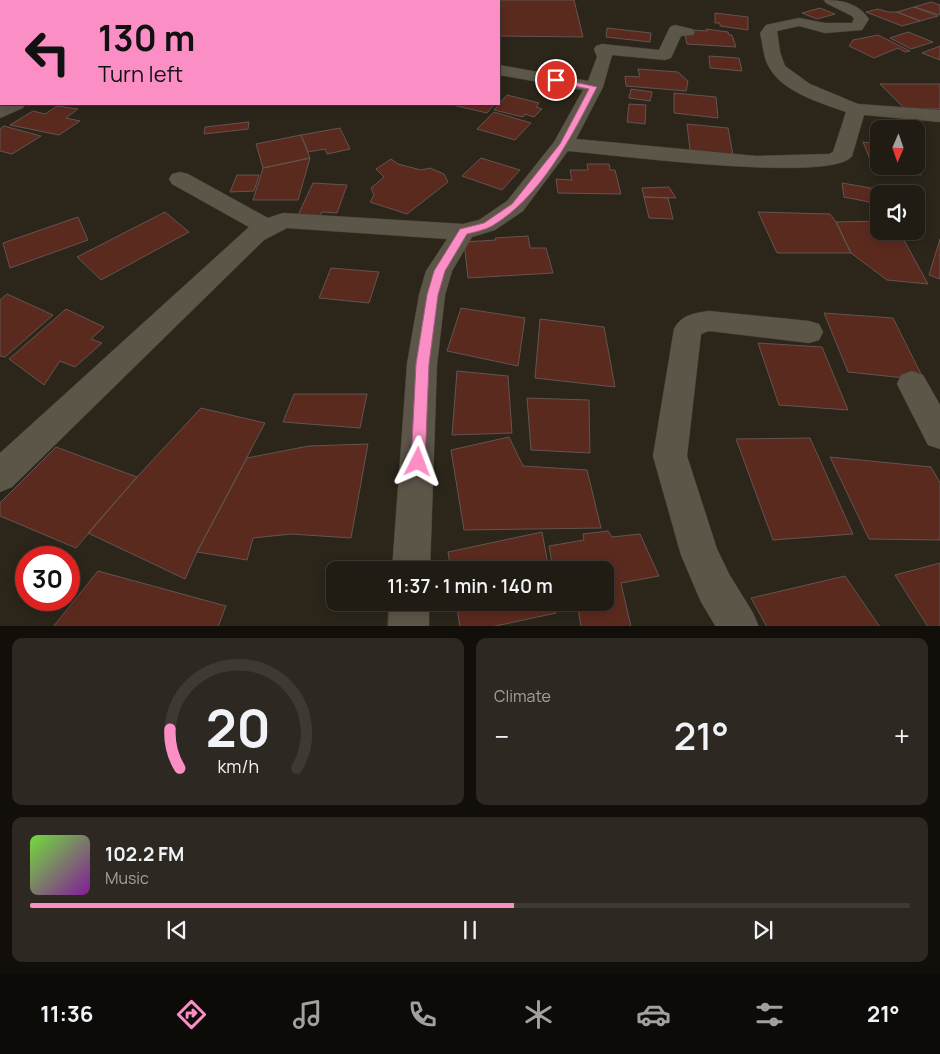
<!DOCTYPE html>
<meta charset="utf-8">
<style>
body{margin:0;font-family:Manrope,sans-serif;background:#2d2922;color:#f1f3f6;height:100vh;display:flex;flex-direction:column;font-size:19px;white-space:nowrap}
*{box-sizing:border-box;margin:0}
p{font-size:16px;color:#a2a1a0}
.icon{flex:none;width:28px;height:28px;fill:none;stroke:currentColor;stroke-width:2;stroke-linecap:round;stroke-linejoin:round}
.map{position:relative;height:626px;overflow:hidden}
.details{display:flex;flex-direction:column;gap:12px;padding:12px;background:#120f0b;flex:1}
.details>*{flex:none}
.top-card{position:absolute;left:0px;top:0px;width:500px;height:105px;box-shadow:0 2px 12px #0003,0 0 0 1px #3d3a34;background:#fb8fc5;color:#111;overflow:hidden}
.needle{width:32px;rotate:182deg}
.buttons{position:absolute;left:870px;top:120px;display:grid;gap:10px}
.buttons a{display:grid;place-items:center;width:55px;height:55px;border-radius:10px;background:#201c14;box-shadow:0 2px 12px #0003,0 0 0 1px #3d3a34;font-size:25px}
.speed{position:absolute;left:15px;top:546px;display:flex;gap:10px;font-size:25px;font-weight:700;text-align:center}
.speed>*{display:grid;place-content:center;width:65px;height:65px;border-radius:50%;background:#201c14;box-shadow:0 2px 12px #0003,0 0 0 1px #3d3a34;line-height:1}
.speed .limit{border:8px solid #d22;background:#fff;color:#111}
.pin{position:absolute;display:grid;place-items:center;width:42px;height:42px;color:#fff;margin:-21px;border:2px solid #fff;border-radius:50%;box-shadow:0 1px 5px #0007}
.me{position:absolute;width:55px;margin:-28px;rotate:3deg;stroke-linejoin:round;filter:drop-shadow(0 0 4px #0008)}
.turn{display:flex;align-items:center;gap:18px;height:105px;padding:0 15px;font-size:22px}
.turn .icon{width:65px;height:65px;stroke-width:2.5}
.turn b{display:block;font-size:35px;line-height:42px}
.big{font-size:38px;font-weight:600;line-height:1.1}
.details .widget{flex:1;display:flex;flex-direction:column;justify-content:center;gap:8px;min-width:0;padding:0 18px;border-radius:10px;background:#2d2922}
.details .dial{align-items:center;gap:0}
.dial svg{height:130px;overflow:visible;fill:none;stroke:#3d3a34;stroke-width:7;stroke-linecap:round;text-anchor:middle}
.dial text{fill:#f1f3f6;stroke:none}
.song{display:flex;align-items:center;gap:15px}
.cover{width:60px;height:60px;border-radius:8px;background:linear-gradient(135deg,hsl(100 70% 55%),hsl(290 70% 35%))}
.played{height:5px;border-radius:2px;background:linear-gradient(90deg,#fb8fc5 55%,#3d3a34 55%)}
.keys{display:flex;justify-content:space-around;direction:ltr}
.heat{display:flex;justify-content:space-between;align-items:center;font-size:28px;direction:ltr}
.details .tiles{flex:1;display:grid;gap:12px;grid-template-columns:1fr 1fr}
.widget:last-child{grid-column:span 2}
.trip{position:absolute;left:326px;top:561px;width:288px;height:50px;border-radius:10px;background:#201c14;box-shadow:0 2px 12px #0003,0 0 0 1px #3d3a34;font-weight:600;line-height:50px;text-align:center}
.menu{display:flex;height:80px;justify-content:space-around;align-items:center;background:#0d0b08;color:#a2a1a0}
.menu .icon{width:35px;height:35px}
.menu .active{color:#fb8fc5}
.menu b{font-size:22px;color:#f1f3f6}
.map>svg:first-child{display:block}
.building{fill:#5b2a1f;stroke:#635451}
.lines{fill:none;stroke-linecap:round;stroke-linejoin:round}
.minor-casing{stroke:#443f36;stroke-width:1}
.minor{fill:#5c5649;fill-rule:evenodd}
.route{fill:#fb8fc5;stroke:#a35d80}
</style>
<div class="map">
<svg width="940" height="627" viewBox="0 0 940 627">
<rect width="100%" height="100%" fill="#2b251a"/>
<path class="building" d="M 423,0 L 574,0 L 583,37 L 499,36 L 499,1 Z
M 931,2 L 940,5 L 940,15 L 914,7 Z
M 914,7 L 938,16 L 920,21 L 897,12 Z
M 820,8 L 835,14 L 817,19 L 802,13 Z
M 878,9 L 888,12 L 897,12 L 920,21 L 902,26 L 866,12 Z
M 715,13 L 748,17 L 748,30 L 720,26 L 720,23 L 715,23 Z
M 607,28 L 651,33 L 650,42 L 606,37 Z
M 706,29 L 728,32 L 729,35 L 732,35 L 736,47 L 687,44 L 685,35 L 693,35 L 693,30 L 707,31 Z
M 908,32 L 933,42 L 911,49 L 890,38 Z
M 878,35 L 910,51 L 905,52 L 898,48 L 874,58 L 849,46 L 853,40 Z
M 940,46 L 940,60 L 922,53 Z
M 709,56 L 739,58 L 742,71 L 710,68 Z
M 638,69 L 678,72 L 688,81 L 686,91 L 626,86 L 625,76 L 640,77 Z
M 880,84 L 940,84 L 940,109 L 905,109 Z
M 631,89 L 652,92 L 650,101 L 629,98 Z
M 674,93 L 716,97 L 718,118 L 674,113 Z
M 507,95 L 539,103 L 536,107 L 542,109 L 534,117 L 525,114 L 523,117 L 494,110 Z
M 448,104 L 495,104 L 487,113 Z
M 629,104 L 646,105 L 645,124 L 627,122 Z
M 57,106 L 78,109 L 66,118 L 80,121 L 59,135 L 10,125 L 33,111 L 45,114 Z
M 494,112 L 531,123 L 515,140 L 477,129 Z
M 249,122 L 248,129 L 204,134 L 205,127 Z
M 687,124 L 728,128 L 733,155 L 690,150 Z
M 4,126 L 41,136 L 12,154 L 0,151 L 0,129 Z
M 340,128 L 350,149 L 327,154 L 325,149 L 308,152 L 301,135 Z
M 301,135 L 310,158 L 263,168 L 256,144 Z
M 863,142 L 879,144 L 879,166 L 916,165 L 921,175 L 874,169 Z
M 310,158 L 298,200 L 253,200 L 263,168 Z
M 481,158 L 520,170 L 502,190 L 462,176 Z
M 391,159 L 398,164 L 421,170 L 430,168 L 444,174 L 448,182 L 407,214 L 370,202 L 374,195 L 371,188 L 384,177 L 376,169 Z
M 587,164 L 609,164 L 610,170 L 615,170 L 621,194 L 558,193 L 556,179 L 572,180 L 570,170 L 588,170 Z
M 237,175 L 259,175 L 254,191 L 230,192 Z
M 313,183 L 347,185 L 337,213 L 322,212 L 320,216 L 298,215 Z
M 842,183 L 888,191 L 889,194 L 879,194 L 879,204 L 844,197 Z
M 669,187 L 676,198 L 644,197 L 642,188 Z
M 644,197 L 668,198 L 673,219 L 649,218 Z
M 165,212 L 189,232 L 101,280 L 77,257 Z
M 758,212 L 830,214 L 836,222 L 851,253 L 777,253 Z
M 78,217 L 88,240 L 10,268 L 3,243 Z
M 879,221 L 879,231 L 899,231 L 928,284 L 887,280 L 851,253 L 836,222 Z
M 528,236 L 530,248 L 546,248 L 553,273 L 468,278 L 464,242 L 496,240 L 495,238 Z
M 940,239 L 940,279 L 929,275 Z
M 331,268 L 379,272 L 369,303 L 319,298 Z
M 7,294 L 53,315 L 5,357 L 0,356 L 0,300 Z
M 461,308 L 525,318 L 518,366 L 447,351 Z
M 66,309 L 104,327 L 91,339 L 102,343 L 75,367 L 60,361 L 44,385 L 9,359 Z
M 824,313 L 893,318 L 924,380 L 848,372 Z
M 540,319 L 604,327 L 615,387 L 535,378 Z
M 758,343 L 822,347 L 848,410 L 779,405 Z
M 457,371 L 508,376 L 512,433 L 452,435 Z
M 294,394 L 367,394 L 360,428 L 283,422 Z
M 527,398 L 589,400 L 590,453 L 531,450 Z
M 201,408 L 265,423 L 197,552 L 185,579 L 88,533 L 137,477 Z
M 509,437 L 523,466 L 587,470 L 601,528 L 464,530 L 451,450 Z
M 810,438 L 853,534 L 773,540 L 736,439 Z
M 368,444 L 351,538 L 291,534 L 253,538 L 247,560 L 197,552 L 247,458 L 309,446 Z
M 56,447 L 137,477 L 76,548 L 0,516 L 0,503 Z
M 830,457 L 931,467 L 940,483 L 940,540 L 869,539 Z
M 608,531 L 612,537 L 640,534 L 659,576 L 621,583 L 631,627 L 581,627 L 577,602 L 605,602 L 605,570 L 553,570 L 549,546 L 584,540 L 583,534 Z
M 542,532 L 549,570 L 451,570 L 448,552 Z
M 940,563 L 940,627 L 928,627 L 895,575 Z
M 98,571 L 226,606 L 218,627 L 53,627 Z
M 845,576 L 880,627 L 767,627 L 751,598 Z
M 456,602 L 555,602 L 556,613 L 491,627 L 460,627 Z"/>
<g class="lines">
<defs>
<path id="minor" d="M 824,0 C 842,0 858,3 869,19 L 862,30 L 825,33 L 799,26 L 777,31 L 780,52 L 785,66 L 810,84 L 858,104 L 940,110 L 940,122 L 864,115 L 852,156 C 833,184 609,154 568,151 L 523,211 L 495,230 L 472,237 L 452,271 L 445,295 L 437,364 L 430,570 L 392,570 L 407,364 L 419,295 L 426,271 L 447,239 L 287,228 L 264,240 L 12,487 L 0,492 L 0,453 L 249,227 L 172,184 L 169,179 L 172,174 L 180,172 L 188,174 L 268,218 L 283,213 L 463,224 L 479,220 L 507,201 L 554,142 L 583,90 L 499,75 L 499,65 L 588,81 L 597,57 L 594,49 L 596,46 L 602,44 L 659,50 L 670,27 L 675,25 L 692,29 L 695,32 L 692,35 L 681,36 L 671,58 L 665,60 L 612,55 L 603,87 L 576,139 L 756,156 L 829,154 L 833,152 L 846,112 C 821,103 782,92 769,67 C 763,57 763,44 760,33 L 766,25 L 799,18 L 825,23 L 852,23 L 854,19 L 852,16 L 826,3 Z
M 2,104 L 25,104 L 23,108 L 0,118 L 0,105 Z
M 709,311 L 809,321 L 819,324 L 823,332 L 819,340 L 809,343 L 709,331 L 701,334 L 687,456 L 717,549 L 729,574 L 753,613 L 759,627 L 716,627 L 701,602 L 681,555 L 653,456 L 674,329 C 681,315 694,313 709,311 Z
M 912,371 L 923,375 L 940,405 L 940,449 L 928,445 L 897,384 L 901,375 Z
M 389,602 L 429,602 L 429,627 L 388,627 Z"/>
</defs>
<use href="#minor" class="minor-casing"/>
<use href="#minor" class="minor"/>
</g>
<path class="route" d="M 556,78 L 597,87 C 572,136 541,197 492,226 C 485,230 475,232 467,234 L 445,271 L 438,295 L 429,364 L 425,462 L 423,467 L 418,469 L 413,467 L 411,462 L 416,364 L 427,295 L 434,271 L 460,229 L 484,223 L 512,204 L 560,144 L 589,89 L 553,82 L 553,79 Z"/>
</svg>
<div class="buttons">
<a><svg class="needle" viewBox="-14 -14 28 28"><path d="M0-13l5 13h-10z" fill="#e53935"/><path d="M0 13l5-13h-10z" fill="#a2a1a0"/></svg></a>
<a><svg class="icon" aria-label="sound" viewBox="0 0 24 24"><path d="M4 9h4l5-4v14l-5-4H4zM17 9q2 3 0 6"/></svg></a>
</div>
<div class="speed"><div class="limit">30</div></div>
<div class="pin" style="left:556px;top:80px;background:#d93025"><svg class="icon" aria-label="arrive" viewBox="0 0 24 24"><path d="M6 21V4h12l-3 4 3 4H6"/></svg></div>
<svg class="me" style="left:418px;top:462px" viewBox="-20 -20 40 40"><path d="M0-17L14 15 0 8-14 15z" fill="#fb8fc5" stroke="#fff" stroke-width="4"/></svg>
<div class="trip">11:37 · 1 min · 140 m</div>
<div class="top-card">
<div class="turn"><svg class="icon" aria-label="left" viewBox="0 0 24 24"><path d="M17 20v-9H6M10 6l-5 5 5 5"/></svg><div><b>130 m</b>Turn left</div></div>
</div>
</div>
<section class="details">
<div class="tiles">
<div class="widget dial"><svg viewBox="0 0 100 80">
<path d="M14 69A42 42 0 1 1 86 69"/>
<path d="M14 69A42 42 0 0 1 8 45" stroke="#fb8fc5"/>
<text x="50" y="56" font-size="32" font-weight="700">20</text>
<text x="50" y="72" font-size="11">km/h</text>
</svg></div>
<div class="widget"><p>Climate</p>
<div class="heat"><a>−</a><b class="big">21°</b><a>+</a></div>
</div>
<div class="widget">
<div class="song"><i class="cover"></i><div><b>102.2 FM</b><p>Music</p></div></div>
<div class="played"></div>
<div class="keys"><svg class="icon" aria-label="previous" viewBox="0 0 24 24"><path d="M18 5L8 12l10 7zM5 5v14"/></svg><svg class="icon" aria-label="pause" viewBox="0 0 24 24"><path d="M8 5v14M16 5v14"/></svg><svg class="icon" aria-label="next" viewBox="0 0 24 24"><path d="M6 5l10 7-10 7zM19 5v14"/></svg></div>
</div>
</div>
</section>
<nav class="menu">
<b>11:36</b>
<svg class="icon active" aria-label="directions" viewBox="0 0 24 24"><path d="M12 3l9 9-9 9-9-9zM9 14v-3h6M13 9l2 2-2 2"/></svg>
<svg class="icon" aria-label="music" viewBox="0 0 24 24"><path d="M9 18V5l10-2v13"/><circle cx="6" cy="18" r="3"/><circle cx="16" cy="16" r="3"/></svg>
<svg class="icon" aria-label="phone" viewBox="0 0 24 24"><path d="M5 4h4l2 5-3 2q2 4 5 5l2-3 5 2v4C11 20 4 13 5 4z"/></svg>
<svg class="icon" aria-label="climate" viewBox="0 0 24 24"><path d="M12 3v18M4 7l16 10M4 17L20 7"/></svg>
<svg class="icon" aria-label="car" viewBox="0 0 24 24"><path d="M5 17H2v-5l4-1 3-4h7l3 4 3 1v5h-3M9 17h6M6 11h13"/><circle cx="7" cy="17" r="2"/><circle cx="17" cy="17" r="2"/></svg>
<svg class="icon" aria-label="filters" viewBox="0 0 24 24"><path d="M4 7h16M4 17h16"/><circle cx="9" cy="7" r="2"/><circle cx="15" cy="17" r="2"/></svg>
<b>21°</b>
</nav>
